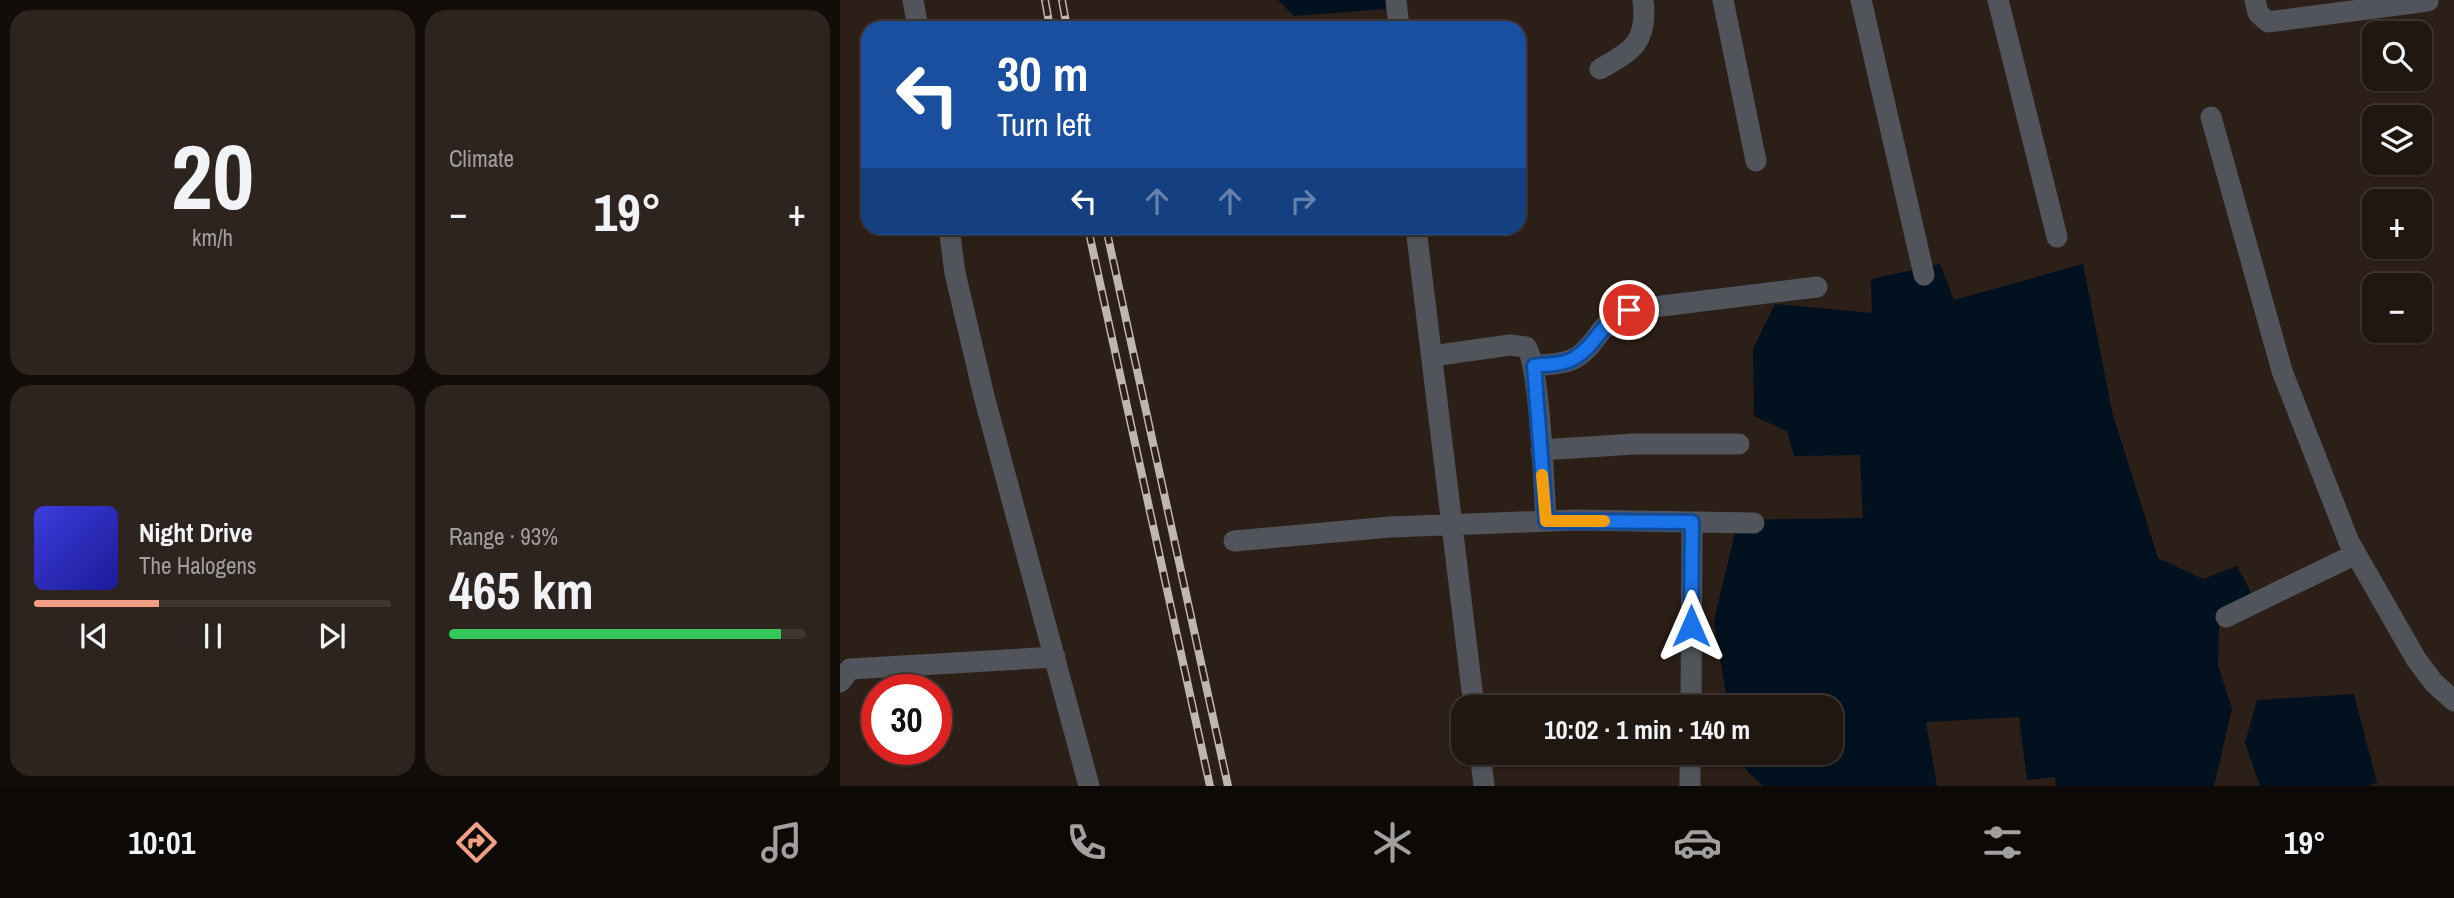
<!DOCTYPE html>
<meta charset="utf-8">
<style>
body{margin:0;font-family:"Archivo Narrow",sans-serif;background:#2d241f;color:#f1f3f6;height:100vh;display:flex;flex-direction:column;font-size:26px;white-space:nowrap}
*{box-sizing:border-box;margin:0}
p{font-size:23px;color:#a29f9f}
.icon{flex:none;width:38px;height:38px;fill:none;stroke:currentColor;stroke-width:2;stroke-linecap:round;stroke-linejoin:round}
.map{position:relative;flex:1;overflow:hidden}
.details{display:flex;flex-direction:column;gap:10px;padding:10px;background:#120d09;width:840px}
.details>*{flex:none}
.banner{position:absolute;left:21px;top:21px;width:665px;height:214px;border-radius:21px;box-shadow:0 2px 5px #0004,0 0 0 2px #3e3631;background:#1a4fa0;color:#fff;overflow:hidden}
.buttons{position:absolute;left:1522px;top:21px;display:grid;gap:14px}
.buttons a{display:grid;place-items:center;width:70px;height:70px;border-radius:14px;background:#211711;box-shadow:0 2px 5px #0004,0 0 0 2px #3e3631;font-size:35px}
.speed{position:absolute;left:21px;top:674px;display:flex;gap:14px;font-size:35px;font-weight:700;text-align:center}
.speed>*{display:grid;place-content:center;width:91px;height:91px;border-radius:50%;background:#211711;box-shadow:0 2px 5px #0004,0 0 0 2px #3e3631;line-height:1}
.speed .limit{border:10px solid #d22;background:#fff;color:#111}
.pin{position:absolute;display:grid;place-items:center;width:60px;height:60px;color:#fff;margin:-30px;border:4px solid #fff;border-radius:50%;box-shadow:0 2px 7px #0007}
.me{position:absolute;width:77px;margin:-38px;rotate:0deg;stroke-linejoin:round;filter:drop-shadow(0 0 5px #0008)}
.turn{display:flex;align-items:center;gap:24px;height:147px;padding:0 21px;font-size:32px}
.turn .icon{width:91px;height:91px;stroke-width:2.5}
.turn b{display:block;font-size:49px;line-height:60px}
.lanes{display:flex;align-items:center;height:66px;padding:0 21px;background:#0003;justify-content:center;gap:35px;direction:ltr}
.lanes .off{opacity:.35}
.big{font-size:52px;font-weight:800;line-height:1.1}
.details .card{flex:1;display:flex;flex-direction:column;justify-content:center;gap:10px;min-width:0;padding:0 24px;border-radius:21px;background:#2d241f}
.details .dial{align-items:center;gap:0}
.dial b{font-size:91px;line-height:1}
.song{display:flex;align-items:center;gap:21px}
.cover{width:84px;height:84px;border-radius:10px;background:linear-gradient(135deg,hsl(240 70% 55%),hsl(240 70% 35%))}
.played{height:7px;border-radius:4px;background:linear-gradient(90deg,#f39f85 35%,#3e3631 35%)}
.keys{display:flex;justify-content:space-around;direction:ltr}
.heat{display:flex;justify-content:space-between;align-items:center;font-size:38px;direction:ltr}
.charge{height:10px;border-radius:5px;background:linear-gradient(90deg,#34c759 93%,#3e3631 0)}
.details .tiles{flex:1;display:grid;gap:10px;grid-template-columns:repeat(2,1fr)}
.trip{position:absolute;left:611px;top:695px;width:392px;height:70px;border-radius:21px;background:#211711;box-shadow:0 2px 5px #0004,0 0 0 2px #3e3631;font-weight:800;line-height:70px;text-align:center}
.tab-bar{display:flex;height:112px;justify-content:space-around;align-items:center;background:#0d0907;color:#a29f9f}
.tab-bar .icon{width:49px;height:49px}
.tab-bar .selected{color:#f39f85}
.tab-bar b{font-size:32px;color:#f1f3f6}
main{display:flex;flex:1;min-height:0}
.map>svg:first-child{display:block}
.water{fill:#02111f}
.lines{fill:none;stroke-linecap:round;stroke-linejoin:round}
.minor{stroke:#51555b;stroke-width:21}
.rail-casing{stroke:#c0b6b0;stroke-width:8}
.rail{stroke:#2c1f17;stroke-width:5;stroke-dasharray:16;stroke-linecap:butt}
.route-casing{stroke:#114b97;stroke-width:18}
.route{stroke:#1a73e8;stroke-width:12}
.slow{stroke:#f59e0b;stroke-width:12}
</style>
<main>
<section class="details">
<div class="tiles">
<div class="card dial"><b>20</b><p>km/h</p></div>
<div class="card"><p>Climate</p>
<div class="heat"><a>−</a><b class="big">19°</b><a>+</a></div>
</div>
<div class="card">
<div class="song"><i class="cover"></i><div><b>Night Drive</b><p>The Halogens</p></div></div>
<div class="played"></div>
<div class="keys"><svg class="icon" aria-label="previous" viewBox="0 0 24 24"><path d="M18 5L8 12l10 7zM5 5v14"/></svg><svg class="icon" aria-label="pause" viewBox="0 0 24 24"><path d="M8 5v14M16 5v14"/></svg><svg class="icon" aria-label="next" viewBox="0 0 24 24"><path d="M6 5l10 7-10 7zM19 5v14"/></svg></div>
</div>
<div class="card"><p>Range · 93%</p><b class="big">465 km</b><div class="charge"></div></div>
</div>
</section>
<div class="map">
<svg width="1614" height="786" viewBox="0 0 1614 786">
<rect width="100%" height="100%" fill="#2c1f17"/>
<path class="water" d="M 438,0 L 559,0 L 557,8 L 454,16 Z
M 1100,264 L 1114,300 L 1243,264 L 1272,412 L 1318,558 L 1363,579 L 1397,566 L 1414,598 L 1379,624 L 1378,665 L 1392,709 L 1374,786 L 1216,786 L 1215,777 L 1187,780 L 1179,717 L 1086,722 L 1097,786 L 923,786 L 906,770 L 900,753 L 990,752 L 990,707 L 888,707 L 874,621 L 898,520 L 1023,518 L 1020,455 L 954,456 L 947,431 L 914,416 L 913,349 L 935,304 L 1032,313 L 1031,279 Z
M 1514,694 L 1537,783 L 1527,786 L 1420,786 L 1405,743 L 1417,700 Z"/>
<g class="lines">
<path class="minor" d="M 73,0 L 78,28
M 556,0 L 559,28
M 883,0 L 916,161
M 1021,0 L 1084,275
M 1158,0 L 1217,237
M 1415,0 L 1418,13 L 1428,22 L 1588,1
M 760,69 C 793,50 808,42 803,0
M 1371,117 L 1442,371 L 1509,542 L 1576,659 L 1594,683 L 1614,701
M 109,228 L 115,273 L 144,396 L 249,786
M 576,228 L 634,707
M 592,356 L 670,345 L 686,347 C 700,364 704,491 706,521
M 694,366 C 707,364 725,365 737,357 C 759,343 759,321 789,310 L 977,287
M 701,450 L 794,444 L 899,444
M 394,541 L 550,527 L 736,520 L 914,523
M 1386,617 L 1516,554
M 0,682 L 10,669 L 215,657
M 851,707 L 852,522
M 640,752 L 644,786
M 850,786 L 850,752"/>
<defs>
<path id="rail" d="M 205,0 L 210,28
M 222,0 L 227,28
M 248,228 L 370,786
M 266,228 L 388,786"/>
</defs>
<use href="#rail" class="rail-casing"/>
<use href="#rail" class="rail"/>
</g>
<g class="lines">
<defs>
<path id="route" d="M 789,310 C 760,321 759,343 736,357 C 725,365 707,364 694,366 L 706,521 L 852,522 L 851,626"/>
</defs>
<use href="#route" class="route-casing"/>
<use href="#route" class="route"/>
<path class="slow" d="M 702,475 L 706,521 L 764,521"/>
</g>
</svg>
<div class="buttons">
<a><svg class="icon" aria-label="search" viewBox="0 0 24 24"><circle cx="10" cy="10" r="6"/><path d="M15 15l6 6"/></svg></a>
<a><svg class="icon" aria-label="layers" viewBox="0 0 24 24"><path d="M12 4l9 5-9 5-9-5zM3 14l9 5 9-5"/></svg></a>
<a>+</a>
<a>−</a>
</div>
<div class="speed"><div class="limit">30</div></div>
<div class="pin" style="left:789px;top:310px;background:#d93025"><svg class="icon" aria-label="arrive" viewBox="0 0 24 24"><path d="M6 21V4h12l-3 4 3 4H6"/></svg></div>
<svg class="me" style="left:851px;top:626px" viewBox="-20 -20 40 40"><path d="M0-17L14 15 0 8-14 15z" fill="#1a73e8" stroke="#fff" stroke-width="4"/></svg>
<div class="trip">10:02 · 1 min · 140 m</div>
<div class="banner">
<div class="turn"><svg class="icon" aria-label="left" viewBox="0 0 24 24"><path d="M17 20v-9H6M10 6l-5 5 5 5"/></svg><div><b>30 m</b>Turn left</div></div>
<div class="lanes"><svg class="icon" aria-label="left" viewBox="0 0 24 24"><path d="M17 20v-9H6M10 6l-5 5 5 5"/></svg><svg class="icon off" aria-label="ahead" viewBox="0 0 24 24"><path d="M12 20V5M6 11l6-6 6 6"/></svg><svg class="icon off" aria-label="ahead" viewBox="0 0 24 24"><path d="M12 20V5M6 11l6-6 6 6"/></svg><svg class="icon off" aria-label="right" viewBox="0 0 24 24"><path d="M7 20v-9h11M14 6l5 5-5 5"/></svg></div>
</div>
</div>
</main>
<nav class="tab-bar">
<b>10:01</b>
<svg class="icon selected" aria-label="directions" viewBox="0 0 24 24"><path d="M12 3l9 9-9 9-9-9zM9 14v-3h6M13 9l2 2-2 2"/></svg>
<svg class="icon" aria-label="music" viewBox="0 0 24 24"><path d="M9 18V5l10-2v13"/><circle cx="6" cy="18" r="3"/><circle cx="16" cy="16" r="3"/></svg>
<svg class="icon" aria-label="phone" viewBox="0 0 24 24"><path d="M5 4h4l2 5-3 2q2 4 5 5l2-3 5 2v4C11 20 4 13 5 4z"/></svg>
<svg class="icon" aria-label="climate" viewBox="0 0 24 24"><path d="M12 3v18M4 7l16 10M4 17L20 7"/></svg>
<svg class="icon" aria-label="car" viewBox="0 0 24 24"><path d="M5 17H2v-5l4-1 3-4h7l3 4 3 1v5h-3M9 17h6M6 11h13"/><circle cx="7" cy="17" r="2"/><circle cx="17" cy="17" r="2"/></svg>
<svg class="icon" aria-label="filters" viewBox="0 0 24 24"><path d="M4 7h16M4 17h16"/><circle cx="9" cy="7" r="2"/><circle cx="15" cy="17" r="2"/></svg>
<b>19°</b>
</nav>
